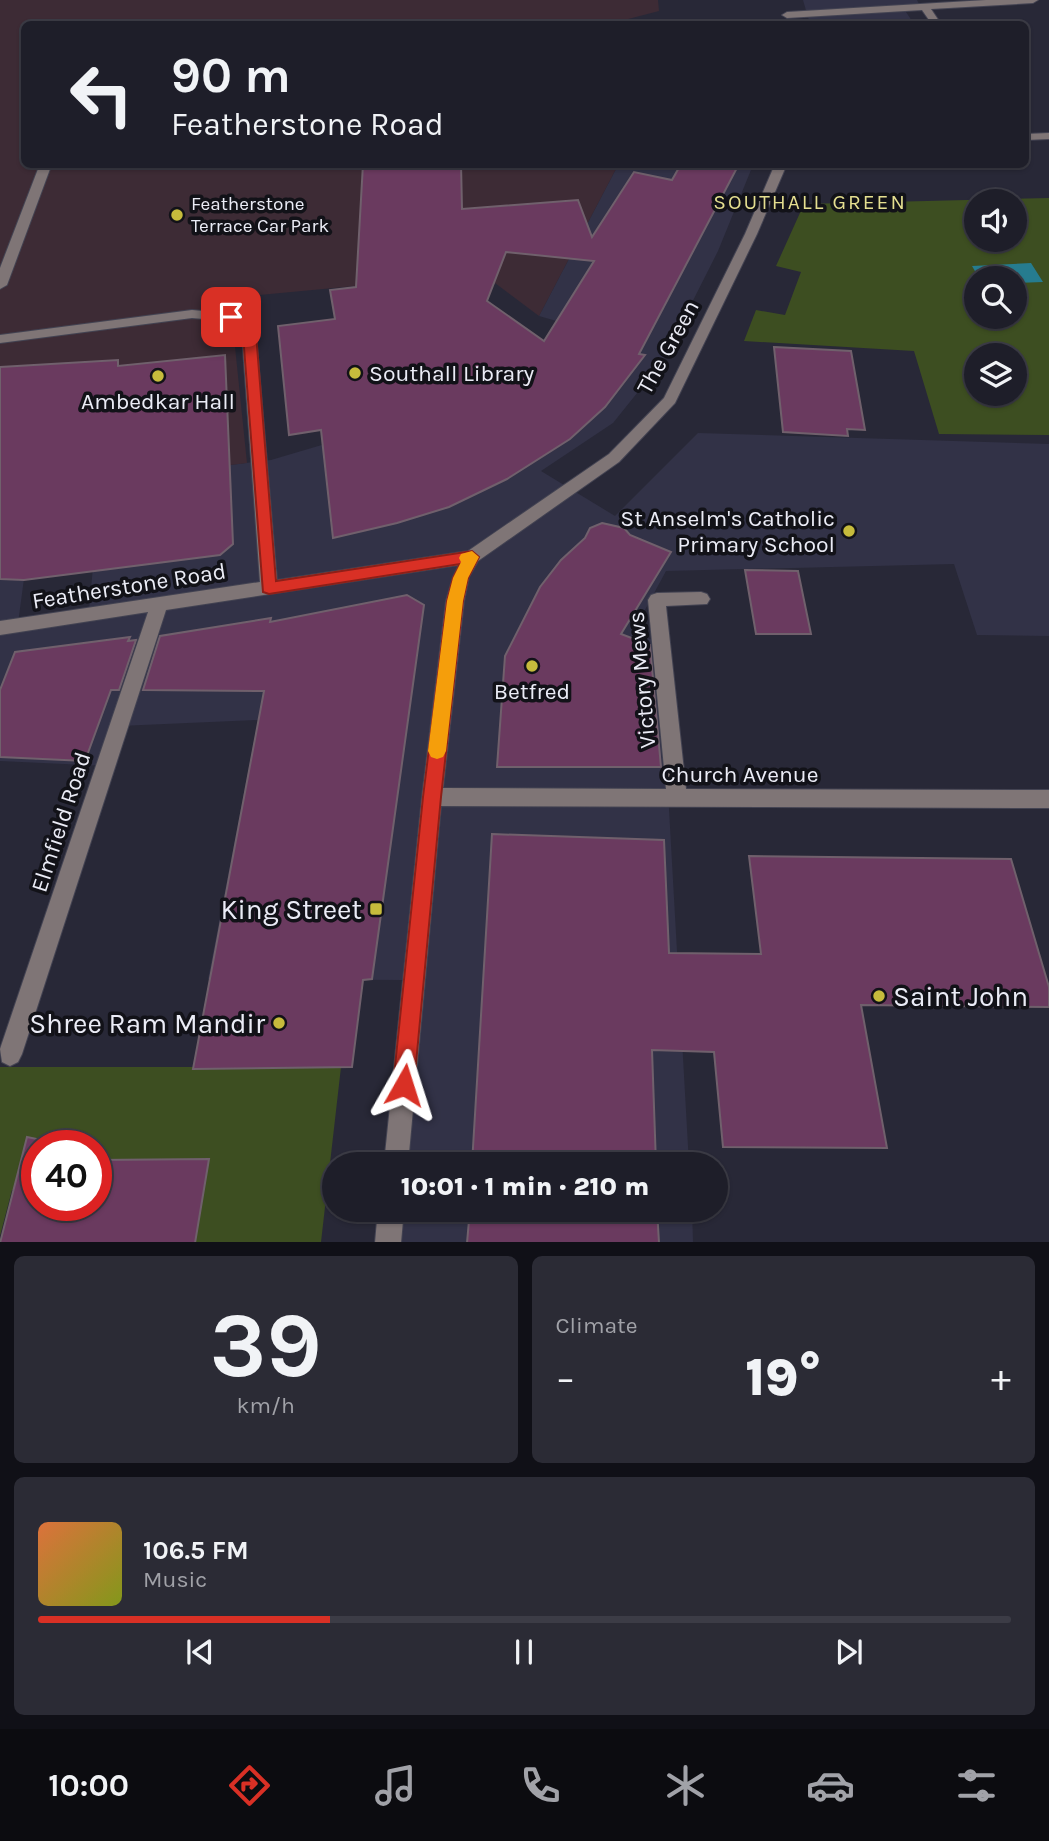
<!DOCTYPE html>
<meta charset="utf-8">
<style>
body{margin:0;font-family:Karla,sans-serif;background:#2b2b35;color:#f1f3f6;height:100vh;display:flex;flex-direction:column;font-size:26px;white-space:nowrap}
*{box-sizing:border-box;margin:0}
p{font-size:23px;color:#a1a2a8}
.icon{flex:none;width:38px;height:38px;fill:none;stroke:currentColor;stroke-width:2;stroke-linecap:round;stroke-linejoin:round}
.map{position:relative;height:1242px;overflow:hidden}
.panel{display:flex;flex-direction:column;gap:14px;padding:14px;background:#101017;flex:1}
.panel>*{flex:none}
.hud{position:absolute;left:21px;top:21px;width:1008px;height:147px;border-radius:10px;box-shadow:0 2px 5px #0004,0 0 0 2px #3c3c46;background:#1e1e29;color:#f1f3f6;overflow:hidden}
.buttons{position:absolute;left:964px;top:189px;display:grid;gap:14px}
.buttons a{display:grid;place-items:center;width:63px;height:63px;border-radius:50%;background:#1e1e29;box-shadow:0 2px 5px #0004,0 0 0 2px #3c3c46;font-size:35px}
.speed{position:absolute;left:21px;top:1130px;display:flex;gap:14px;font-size:35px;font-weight:700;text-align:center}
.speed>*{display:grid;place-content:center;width:91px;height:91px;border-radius:50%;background:#1e1e29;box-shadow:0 2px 5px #0004,0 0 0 2px #3c3c46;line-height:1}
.speed .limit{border:10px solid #d22;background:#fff;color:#111}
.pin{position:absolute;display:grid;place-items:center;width:60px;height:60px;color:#fff;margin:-30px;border-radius:14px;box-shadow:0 4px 10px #0006}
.me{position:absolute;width:77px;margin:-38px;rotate:6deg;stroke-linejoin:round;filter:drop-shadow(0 0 5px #0008)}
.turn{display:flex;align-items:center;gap:24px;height:147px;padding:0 35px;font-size:32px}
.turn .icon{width:91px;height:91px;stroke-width:2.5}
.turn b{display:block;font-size:49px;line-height:60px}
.big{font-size:52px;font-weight:800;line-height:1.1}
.panel .widget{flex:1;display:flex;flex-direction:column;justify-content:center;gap:10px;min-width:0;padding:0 24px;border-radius:10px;background:#2b2b35}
.panel .dial{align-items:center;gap:0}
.dial b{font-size:91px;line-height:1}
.song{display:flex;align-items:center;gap:21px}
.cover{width:84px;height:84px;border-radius:10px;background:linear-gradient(135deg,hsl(20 70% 55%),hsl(70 70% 35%))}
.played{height:7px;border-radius:4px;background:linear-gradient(90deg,#d93025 30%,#3c3c46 30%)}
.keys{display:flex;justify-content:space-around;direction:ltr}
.heat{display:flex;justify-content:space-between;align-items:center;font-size:38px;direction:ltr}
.panel .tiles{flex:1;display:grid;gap:14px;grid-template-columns:1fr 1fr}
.widget:last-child{grid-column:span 2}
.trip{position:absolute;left:322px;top:1152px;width:406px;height:70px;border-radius:35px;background:#1e1e29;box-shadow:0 2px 5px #0004,0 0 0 2px #3c3c46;font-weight:800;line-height:70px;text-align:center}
.menu{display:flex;height:112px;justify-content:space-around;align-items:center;background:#0c0c10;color:#a1a2a8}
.menu .icon{width:49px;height:49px}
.menu .current{color:#d93025}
.menu b{font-size:32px;color:#f1f3f6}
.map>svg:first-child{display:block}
.built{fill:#323247}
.industrial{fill:#3d2b35}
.green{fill:#3d4e21;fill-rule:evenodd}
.water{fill:#267c8f}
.building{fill:#6a3a5f;stroke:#70606c;stroke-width:2;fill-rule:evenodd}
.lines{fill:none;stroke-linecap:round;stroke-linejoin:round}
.minor-casing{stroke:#434352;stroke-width:2}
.minor{fill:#7f7576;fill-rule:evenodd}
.route{fill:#d93025;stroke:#8d1f18;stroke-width:2}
.slow{fill:#f59e0b}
.poi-dot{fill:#c6bb3c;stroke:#121218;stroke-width:2.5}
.labels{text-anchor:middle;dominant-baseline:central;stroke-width:7;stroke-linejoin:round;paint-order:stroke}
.far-poi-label{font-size:19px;fill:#ebecf6;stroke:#121218;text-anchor:start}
.far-quarter-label{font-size:21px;letter-spacing:2px;fill:#e5df90;stroke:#121218}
.street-label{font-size:23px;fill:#ebecf6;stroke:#121218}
.poi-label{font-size:23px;fill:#ebecf6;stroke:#121218}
.near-poi-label{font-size:28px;fill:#ebecf6;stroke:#121218;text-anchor:end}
</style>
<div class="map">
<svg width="1049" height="1243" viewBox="0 0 1049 1243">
<rect width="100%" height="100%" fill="#282837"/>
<path class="built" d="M 803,0 L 917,0 L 919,4 L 904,9 L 914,24 L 810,24 Z
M 618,165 L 753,165 L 718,251 L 662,362 L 613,423 L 541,471 L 615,516 L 698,433 L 1049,444 L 1049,636 L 977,635 L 954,564 L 666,571 L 633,632 L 655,641 L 667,774 L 689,1164 L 388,1164 L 406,980 L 208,979 L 258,720 L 119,726 L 107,766 L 0,761 L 0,493 L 36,489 L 17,631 L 88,621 L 101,481 L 271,460 L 430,413 L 581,328 L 539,316 Z
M 384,1209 L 692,1209 L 693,1242 L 380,1243 Z"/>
<path class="industrial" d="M 0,0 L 658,0 L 659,11 L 609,24 L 24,24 L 24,164 L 618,165 L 539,316 L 483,274 L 218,299 L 234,337 L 247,463 L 0,493 Z"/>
<path class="green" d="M 1049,198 L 1049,435 L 939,434 L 914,351 L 744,341 L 756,310 L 785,315 L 801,272 L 776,266 L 804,204 ZM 976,201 L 1015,201 L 1015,240 L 976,240 ZM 976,278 L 1015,278 L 1015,317 L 976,317 ZM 976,355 L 1015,355 L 1015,394 L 976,394 Z
M 0,1067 L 341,1067 L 321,1242 L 195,1242 L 208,1160 L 96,1160 L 96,1146 L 37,1146 L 37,1190 L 12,1190 L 0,1236 Z"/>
<path class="water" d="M 1031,263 L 1043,282 L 1015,283 L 1015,278 L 979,278 L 972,266 Z"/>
<path class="building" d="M 363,164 L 461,164 L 462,209 L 578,200 L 592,237 L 634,172 L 672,180 L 681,164 L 739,164 L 639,354 L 645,355 L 605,407 L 570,439 L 507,479 L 449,507 L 397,523 L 333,538 L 321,430 L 289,435 L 278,326 L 335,319 L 330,290 L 356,287 ZM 506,252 L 594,261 L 544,341 L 487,301 Z
M 774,347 L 851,351 L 865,430 L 847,429 L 848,436 L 783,432 Z
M 225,355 L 233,544 L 220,555 L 24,580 L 0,579 L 0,367 L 118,360 L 118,366 Z
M 602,523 L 624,528 L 630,535 L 671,552 L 621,634 L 650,645 L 661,767 L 497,767 L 505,656 L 540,587 L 561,560 L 585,538 L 590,528 Z
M 745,570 L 798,571 L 811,634 L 756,634 Z
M 407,595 L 424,605 L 372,979 L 363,980 L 352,1067 L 193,1069 L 264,691 L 143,690 L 160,636 L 271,618 L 270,622 Z
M 130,637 L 128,641 L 136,640 L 119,690 L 111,690 L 85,761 L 0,757 L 0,690 L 15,652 Z
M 492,834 L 664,840 L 669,953 L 761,954 L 749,856 L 1011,859 L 1049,987 L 1049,1007 L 861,1005 L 887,1148 L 723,1147 L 714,1052 L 652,1050 L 656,1164 L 472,1164 Z
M 27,1137 L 37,1139 L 37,1206 L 96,1206 L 96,1160 L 209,1159 L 195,1243 L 0,1243 Z
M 470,1209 L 657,1209 L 659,1243 L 467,1243 Z"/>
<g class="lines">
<defs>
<path id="minor" d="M 986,0 L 1038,0 L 1033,3 L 931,9 L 939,21 L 935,24 L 924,24 L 929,20 L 922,10 L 787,18 L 782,15 L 787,12 Z
M 1049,133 L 1049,139 L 1026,140 L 1026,134 Z
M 775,164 L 787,164 L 757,234 L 675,403 L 619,462 L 478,561 L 469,577 L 464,601 L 443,788 L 666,789 L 648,600 L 651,595 L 657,593 L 701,592 L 707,594 L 710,599 L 707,604 L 666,606 L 686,789 L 1049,790 L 1049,808 L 441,806 L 408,1164 L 384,1164 L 422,797 L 446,601 L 453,577 L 459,565 L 166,610 L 22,1054 L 18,1062 L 10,1066 L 2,1062 L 0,1049 L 148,612 L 0,635 L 0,621 L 260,582 L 242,335 L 227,321 L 192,318 L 0,343 L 0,335 L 192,310 L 236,314 L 256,334 L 277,580 L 468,551 L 609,454 L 664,398 L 745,234 Z
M 44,166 L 50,169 L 7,285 L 0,289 L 0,268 L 38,169 Z
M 378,1209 L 404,1209 L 401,1243 L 375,1243 Z"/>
</defs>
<use href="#minor" class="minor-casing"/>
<use href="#minor" class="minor"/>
</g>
<path class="route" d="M 231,313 L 256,334 L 276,581 L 472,551 L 479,557 L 468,578 L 463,601 L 441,797 L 414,1085 L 411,1093 L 404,1096 L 396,1093 L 393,1085 L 423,797 L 447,601 L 453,578 L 460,564 L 269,594 L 263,592 L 243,335 L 225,317 Z"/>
<path class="slow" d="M 472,551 L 479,557 L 468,578 L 463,601 L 446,751 L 443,757 L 437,759 L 431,757 L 428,751 L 447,601 L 453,578 L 461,562 L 459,558 L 461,554 Z"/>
<g class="poi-dot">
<circle cx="177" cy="215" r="7"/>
<circle cx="355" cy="373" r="7"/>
<circle cx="158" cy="376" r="7"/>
<circle cx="849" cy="531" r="7"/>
<circle cx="532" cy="666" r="7"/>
<rect x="369" y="902" width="14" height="14" rx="3.5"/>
<circle cx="879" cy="996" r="7"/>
<circle cx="279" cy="1023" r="7"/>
</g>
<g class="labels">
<g class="far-poi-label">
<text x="191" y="204">Featherstone<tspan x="191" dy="22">Terrace Car Park</tspan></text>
</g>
<g class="far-quarter-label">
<text x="810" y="202">SOUTHALL GREEN</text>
</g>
<g class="street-label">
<text transform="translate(668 347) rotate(-61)">The Green</text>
<text transform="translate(129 586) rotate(-9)">Featherstone Road</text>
<text transform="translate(642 680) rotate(-95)">Victory Mews</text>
<text x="740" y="774">Church Avenue</text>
<text transform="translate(61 822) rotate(-72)">Elmfield Road</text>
</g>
<g class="poi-label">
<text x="369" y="373" text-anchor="start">Southall Library</text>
<text x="158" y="401">Ambedkar Hall</text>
<text x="835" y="518" text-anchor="end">St Anselm's Catholic<tspan x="835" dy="26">Primary School</tspan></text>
<text x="532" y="691">Betfred</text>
</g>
<g class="near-poi-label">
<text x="362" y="909">King Street</text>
<text x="893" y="996" text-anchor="start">Saint John</text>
<text x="265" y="1023">Shree Ram Mandir</text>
</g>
</g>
</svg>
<div class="buttons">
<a><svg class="icon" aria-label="sound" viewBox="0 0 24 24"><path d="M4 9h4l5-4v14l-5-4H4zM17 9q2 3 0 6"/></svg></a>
<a><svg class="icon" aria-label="search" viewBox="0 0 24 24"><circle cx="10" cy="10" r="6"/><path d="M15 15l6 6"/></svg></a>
<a><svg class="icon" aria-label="layers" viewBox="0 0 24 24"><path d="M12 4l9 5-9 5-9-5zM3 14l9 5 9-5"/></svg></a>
</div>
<div class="speed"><div class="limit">40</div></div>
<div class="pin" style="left:231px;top:317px;background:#d93025"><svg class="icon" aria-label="arrive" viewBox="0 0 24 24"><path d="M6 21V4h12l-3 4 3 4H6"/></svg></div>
<svg class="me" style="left:404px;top:1085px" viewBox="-20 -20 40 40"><path d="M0-17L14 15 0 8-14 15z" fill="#d93025" stroke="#fff" stroke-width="4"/></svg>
<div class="trip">10:01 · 1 min · 210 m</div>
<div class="hud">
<div class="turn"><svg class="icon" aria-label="left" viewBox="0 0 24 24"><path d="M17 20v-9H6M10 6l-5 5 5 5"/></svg><div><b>90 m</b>Featherstone Road</div></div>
</div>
</div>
<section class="panel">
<div class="tiles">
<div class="widget dial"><b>39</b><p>km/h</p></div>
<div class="widget"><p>Climate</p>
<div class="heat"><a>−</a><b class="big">19°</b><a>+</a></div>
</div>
<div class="widget">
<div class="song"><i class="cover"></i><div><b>106.5 FM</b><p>Music</p></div></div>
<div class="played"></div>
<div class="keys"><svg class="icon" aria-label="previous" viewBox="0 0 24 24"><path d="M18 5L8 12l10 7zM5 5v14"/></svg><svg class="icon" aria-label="pause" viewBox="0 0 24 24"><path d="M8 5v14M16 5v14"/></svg><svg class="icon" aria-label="next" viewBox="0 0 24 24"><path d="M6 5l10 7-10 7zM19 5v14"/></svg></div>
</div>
</div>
</section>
<nav class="menu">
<b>10:00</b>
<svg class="icon current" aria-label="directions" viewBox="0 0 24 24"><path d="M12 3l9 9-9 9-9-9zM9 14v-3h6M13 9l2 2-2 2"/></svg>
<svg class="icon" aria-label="music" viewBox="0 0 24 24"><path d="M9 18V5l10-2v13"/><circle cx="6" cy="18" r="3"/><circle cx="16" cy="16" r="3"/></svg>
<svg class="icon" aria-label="phone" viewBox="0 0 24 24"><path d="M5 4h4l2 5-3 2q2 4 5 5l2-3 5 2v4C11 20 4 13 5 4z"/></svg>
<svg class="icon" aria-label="climate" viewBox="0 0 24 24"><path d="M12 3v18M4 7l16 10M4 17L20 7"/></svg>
<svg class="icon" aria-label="car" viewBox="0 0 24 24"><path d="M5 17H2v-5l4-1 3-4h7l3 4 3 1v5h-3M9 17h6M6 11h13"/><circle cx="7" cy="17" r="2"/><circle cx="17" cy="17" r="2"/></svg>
<svg class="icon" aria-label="filters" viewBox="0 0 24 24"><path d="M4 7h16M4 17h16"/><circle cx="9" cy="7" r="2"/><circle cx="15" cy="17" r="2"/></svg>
</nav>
